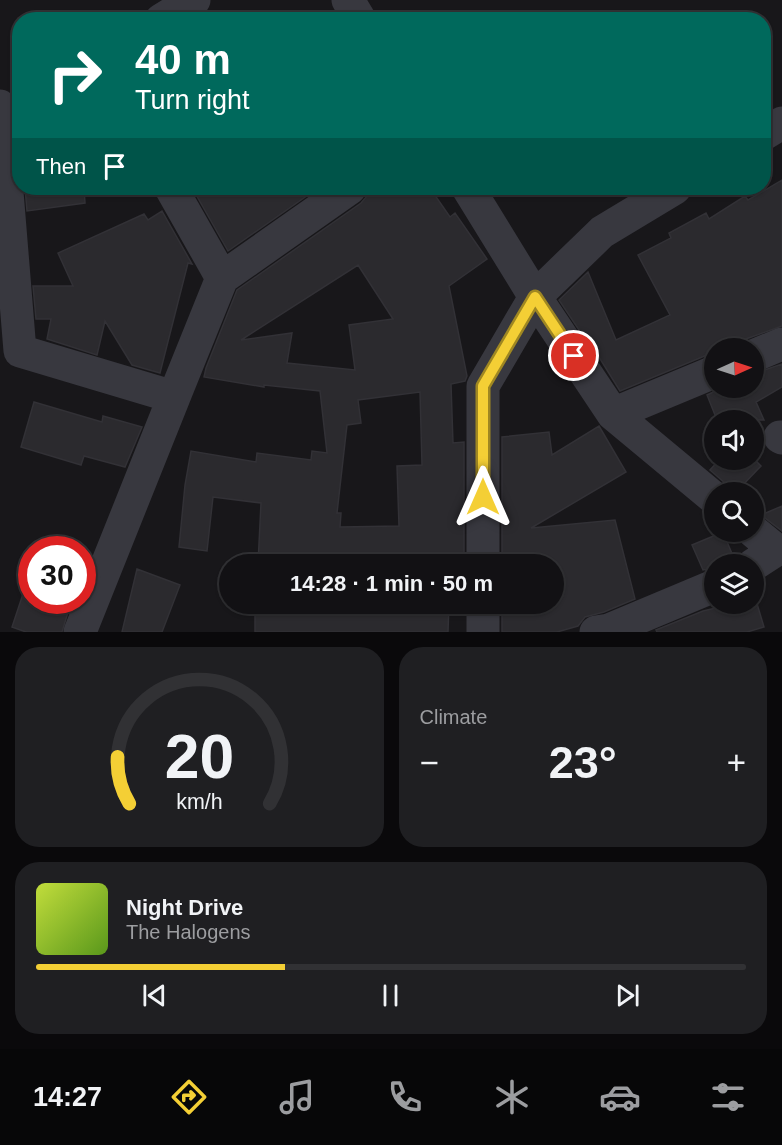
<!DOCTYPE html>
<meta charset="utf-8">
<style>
body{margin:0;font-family:Arial,sans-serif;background:#1f1f22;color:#f1f3f6;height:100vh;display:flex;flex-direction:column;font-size:22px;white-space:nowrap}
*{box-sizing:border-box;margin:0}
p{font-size:20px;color:#9c9da0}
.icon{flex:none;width:33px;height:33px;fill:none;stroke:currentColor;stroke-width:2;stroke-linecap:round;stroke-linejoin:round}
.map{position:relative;height:632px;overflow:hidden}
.drawer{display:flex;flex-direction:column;gap:15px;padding:15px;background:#0a090b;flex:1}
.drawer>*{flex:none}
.hud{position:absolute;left:12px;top:12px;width:759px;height:183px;border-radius:24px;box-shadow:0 2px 4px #0004,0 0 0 2px #313134;background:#00695c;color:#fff;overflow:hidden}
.needle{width:39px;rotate:87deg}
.controls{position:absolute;left:704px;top:338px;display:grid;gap:12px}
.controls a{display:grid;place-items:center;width:60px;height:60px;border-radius:50%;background:#121114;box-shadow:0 2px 4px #0004,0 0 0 2px #313134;font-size:30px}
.speed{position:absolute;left:18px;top:536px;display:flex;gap:12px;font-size:30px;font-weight:700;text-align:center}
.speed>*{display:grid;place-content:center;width:78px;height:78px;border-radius:50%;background:#121114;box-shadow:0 2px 4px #0004,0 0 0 2px #313134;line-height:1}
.speed .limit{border:9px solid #d22;background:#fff;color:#111}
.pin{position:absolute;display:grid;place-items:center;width:51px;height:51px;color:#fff;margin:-26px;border:3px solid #fff;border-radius:50%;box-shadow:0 2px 6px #0007}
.me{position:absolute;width:66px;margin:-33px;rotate:0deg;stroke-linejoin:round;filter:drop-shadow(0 0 4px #0008)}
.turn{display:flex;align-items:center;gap:21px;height:126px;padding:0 24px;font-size:27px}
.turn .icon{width:78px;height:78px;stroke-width:2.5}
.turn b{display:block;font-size:42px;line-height:51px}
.then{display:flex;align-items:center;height:57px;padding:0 24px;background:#0003;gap:12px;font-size:22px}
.big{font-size:45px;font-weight:700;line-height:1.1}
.drawer .card{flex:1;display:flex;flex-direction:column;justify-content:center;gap:9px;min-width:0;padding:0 21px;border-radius:24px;background:#1f1f22}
.drawer .dial{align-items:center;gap:0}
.dial svg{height:156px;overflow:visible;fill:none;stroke:#313134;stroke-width:7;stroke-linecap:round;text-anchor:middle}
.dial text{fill:#f1f3f6;stroke:none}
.song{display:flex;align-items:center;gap:18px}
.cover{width:72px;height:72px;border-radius:9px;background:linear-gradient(135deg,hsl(70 70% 55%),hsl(90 70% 35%))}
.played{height:6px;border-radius:3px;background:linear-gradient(90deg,#f4cf35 35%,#313134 35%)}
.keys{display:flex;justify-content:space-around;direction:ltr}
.heat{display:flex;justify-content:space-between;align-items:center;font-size:33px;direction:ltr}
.drawer .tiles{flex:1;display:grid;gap:15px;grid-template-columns:1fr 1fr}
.card:last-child{grid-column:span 2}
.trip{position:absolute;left:219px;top:554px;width:345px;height:60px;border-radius:30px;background:#121114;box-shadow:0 2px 4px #0004,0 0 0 2px #313134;font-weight:700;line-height:60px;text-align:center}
.tab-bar{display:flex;height:96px;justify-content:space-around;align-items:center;background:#070708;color:#9c9da0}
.tab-bar .icon{width:42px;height:42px}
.tab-bar .on{color:#f4cf35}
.tab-bar b{font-size:27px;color:#f1f3f6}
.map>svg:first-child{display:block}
.building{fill:#2b2a2e;stroke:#323136;stroke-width:1.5;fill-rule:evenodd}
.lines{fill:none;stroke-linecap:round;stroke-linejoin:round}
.minor{stroke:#38383f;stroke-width:33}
.route-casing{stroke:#9f8722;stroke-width:15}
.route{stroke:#f4cf35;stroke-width:10}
</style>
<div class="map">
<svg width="782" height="632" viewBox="0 0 782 632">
<rect width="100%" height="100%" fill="#18171a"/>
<path class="building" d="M 782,180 L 782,326 L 746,339 L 737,348 L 714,348 L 714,354 L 707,355 L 620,391 L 589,341 L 587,342 L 559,300 L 588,272 L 616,340 L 670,315 L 638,255 L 671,238 L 669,233 L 706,213 L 709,219 L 745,196 L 748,200 Z
M 25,188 L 84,188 L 85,203 L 27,211 Z
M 201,188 L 318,188 L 228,251 L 194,191 Z
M 369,188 L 430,188 L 450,217 L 455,213 L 487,259 L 449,286 L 467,376 L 465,381 L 451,384 L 453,443 L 464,442 L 464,564 L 258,564 L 261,503 L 213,497 L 207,551 L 179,547 L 185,485 L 191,451 L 256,462 L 257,453 L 311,460 L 312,451 L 327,453 L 320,391 L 264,385 L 264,387 L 204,377 L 206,368 L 237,290 L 361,203 L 367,196 ZM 358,265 L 393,319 L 349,325 L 355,370 L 287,363 L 292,333 L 241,340 ZM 420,392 L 422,465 L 397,466 L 399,526 L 340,527 L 341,513 L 337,513 L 347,425 L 361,423 L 358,400 Z
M 162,211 L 192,264 L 188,263 L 160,373 L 132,365 L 105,321 L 97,355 L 47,339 L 51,319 L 36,319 L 33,286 L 73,286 L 58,253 L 144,214 L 148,220 Z
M 782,364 L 782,387 L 756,402 L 764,420 L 717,420 L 707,395 L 724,387 L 753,387 L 753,374 Z
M 34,402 L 102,422 L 103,416 L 142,427 L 125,467 L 84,456 L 81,465 L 21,447 Z
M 599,426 L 626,472 L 531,528 L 615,520 L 635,599 L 604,612 L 585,617 L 578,626 L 557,632 L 502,632 L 502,603 L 554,603 L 554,564 L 502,564 L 502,437 L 549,432 L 552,455 Z
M 753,458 L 761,466 L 736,492 L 732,492 L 726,484 L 710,470 L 720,459 Z
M 782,506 L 782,531 L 761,515 Z
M 723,532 L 735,561 L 735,564 L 714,564 L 714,568 L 703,570 L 692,545 Z
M 137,569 L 180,585 L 162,632 L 122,632 Z
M 23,594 L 32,597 L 32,600 L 42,600 L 69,609 L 62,632 L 26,632 L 12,627 Z
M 755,597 L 764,627 L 747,632 L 657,632 L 656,630 L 703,611 L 720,607 L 719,604 L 722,603 L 753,603 L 753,598 Z
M 255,603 L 449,603 L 448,632 L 255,632 Z"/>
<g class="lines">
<path class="minor" d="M 348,0 L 360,20
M 161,20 L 194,0
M 0,106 L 20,351 L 174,397 L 80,632
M 764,134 L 782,123
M 171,188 L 222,278 L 174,397
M 468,188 L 535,297 L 483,386 L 483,564
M 675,188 L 602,232 L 535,297 L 613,414 L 714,498
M 222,278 L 350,188
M 753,356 L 782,344
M 613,414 L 714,372
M 780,437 L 782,438
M 753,531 L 776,550 L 753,565
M 483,632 L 483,603
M 596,632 L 609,630 L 714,586"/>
</g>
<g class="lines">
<defs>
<path id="route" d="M 483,497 L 483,386 L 535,297 L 574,356"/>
</defs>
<use href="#route" class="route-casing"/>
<use href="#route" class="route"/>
</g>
</svg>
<div class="controls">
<a><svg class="needle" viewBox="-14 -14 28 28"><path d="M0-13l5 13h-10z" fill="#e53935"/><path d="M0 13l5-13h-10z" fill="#9c9da0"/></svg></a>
<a><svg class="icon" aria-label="sound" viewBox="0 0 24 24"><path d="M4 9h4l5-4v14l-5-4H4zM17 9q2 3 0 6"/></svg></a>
<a><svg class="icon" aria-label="search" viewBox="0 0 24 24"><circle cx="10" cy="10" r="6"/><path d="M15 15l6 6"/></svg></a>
<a><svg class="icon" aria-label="layers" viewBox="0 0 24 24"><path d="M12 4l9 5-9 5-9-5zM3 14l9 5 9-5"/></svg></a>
</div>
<div class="speed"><div class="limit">30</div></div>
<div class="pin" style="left:574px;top:356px;background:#d93025"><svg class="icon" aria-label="arrive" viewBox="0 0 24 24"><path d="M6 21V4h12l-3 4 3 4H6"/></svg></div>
<svg class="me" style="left:483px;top:497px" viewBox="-20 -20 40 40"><path d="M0-17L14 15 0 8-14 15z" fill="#f4cf35" stroke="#fff" stroke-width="4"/></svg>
<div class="trip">14:28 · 1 min · 50 m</div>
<div class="hud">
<div class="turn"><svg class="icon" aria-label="right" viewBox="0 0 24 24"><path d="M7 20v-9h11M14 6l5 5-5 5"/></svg><div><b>40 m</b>Turn right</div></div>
<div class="then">Then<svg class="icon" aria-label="arrive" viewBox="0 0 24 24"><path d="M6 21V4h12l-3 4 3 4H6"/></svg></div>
</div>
</div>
<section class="drawer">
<div class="tiles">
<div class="card dial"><svg viewBox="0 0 100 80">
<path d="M14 69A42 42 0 1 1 86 69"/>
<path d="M14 69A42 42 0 0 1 8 45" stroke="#f4cf35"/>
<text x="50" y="56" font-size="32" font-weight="700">20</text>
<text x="50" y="72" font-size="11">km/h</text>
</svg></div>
<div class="card"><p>Climate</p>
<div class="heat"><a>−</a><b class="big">23°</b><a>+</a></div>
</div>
<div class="card">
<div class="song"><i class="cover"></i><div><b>Night Drive</b><p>The Halogens</p></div></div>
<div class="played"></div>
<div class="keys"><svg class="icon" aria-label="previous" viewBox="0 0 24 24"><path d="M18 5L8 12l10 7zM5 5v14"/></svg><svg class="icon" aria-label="pause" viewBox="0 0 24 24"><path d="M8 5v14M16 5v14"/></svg><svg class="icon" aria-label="next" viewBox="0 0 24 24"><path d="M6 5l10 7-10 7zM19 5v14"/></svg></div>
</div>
</div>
</section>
<nav class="tab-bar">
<b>14:27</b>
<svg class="icon on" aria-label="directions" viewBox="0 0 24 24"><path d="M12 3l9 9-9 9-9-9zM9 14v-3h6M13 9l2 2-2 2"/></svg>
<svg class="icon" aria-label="music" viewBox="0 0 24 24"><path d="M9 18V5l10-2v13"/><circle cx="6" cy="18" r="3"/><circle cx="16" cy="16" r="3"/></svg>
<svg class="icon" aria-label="phone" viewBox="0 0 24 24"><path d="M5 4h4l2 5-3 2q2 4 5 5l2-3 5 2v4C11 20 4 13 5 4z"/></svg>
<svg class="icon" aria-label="climate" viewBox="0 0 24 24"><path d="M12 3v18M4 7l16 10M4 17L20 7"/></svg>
<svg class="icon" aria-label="car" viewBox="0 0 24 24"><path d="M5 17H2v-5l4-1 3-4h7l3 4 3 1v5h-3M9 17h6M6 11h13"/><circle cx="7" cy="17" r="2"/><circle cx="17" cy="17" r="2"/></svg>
<svg class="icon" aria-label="filters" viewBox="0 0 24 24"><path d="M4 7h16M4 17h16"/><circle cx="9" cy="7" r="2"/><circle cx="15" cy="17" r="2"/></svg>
</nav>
